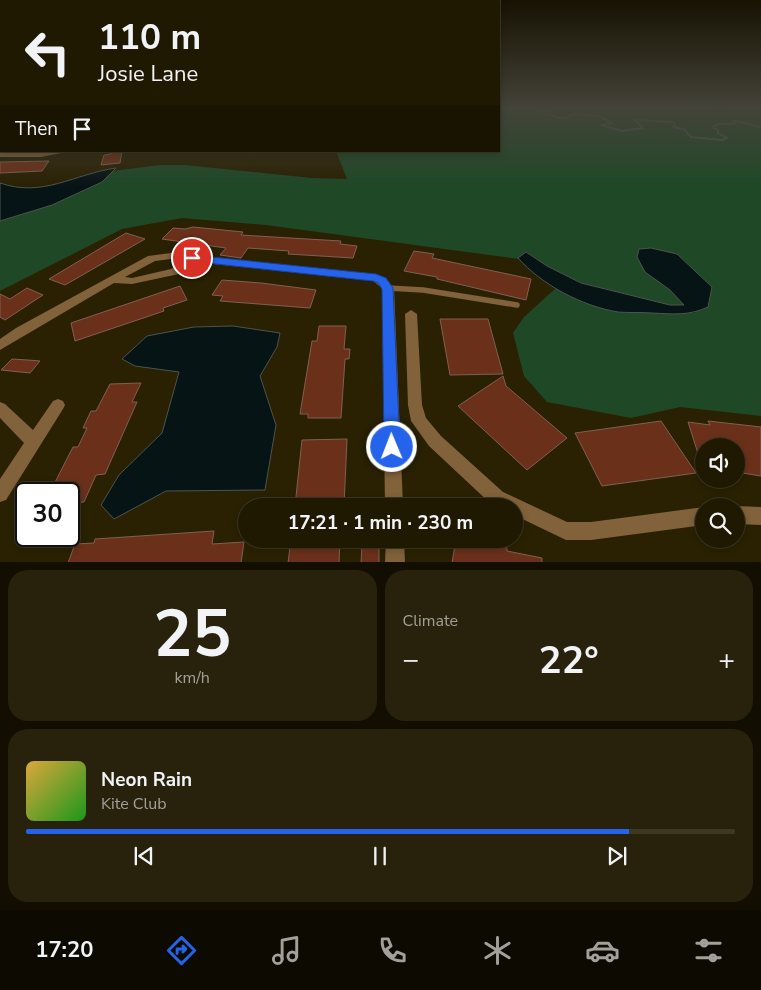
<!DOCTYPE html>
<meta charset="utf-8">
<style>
body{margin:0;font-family:"Nunito Sans",sans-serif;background:#28220c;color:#f1f3f6;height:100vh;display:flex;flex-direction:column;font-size:19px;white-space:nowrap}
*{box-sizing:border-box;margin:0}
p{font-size:16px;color:#a2a099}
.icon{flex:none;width:28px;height:28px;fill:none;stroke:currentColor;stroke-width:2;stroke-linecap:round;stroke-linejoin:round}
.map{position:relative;height:562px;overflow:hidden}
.details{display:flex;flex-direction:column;gap:8px;padding:8px;background:#120e01;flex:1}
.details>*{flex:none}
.banner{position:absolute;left:0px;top:0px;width:500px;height:152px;box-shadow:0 2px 8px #0003,0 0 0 1px #3d3824;background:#201902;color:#f1f3f6;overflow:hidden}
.tools{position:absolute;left:695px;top:438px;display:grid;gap:10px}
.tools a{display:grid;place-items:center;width:50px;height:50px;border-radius:50%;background:#201902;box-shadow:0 2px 8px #0003,0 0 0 1px #3d3824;font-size:25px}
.speed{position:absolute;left:15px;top:482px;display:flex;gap:10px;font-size:25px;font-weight:700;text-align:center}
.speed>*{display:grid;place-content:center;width:65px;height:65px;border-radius:50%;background:#201902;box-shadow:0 2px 8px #0003,0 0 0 1px #3d3824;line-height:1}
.speed .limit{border:2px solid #111;border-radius:8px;background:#fff;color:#111}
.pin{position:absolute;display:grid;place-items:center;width:42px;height:42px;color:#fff;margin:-21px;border:2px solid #fff;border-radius:50%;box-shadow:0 1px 5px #0007}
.me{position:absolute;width:55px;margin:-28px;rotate:359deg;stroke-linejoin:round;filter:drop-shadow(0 0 4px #0008)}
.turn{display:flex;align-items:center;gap:18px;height:105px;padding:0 15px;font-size:22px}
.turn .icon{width:65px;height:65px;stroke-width:2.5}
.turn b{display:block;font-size:35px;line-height:42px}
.then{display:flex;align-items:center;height:48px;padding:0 15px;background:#0003;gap:10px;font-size:19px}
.big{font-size:38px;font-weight:700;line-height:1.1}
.details .widget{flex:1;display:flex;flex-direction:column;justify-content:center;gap:8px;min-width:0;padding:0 18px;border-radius:20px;background:#28220c}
.details .dial{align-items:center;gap:0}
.dial b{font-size:65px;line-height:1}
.song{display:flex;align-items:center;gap:15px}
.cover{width:60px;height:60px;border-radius:8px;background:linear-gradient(135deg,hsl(40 70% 55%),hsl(120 70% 35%))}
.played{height:5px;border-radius:2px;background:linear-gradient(90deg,#2563eb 85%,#3d3824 85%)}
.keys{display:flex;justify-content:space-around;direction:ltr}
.heat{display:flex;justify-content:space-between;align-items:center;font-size:28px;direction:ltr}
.details .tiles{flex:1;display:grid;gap:8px;grid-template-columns:1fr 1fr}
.widget:last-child{grid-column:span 2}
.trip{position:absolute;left:238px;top:498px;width:285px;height:50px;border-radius:25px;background:#201902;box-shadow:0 2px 8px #0003,0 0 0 1px #3d3824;font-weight:700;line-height:50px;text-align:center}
.dock{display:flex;height:80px;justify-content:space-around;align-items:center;background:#0d0a01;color:#a2a099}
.dock .icon{width:35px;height:35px}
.dock .on{color:#2563eb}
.dock b{font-size:22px;color:#f1f3f6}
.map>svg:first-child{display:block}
.green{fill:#1f4827}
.water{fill:#071415;stroke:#4c544f}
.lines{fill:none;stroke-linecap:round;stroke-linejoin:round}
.stream{stroke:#4c544f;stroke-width:2}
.building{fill:#6b301a;stroke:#805f54}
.lane{stroke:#81623b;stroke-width:5.5}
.street{fill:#81623b;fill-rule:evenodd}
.route{fill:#2563eb;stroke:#184099}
</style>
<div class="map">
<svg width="761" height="563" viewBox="0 0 761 563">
<rect width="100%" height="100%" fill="#2a2103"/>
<path class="green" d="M 499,107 L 667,107 L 667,110 L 721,112 L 732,111 L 741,107 L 761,107 L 761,416 L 680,407 L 631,418 L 547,402 L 524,376 L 513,333 L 524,317 L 556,288 L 589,304 L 619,312 L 695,313 L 712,287 L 677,254 L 651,248 L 645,272 L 670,290 L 685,305 L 670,305 L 581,283 L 547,266 L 527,252 L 519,259 L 266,225 L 182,218 L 122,229 L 0,291 L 0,221 L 52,205 L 102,182 L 112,171 L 160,165 L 185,165 L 312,178 L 347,179 L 336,151 L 499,151 Z"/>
<path class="water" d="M 116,168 L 102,182 L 52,205 L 0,221 L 0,183 C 43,198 74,174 116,168 Z
M 651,248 L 677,254 L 712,287 L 708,307 C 689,316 673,314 652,313 C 641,312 629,313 618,312 C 582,306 542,285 518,258 L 526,252 L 547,266 L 581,283 L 670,305 L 684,305 L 670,290 L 645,272 L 637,257 L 639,249 Z
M 233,326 L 280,333 L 277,347 L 260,376 L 276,425 L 265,490 L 166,491 L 114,519 L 101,505 L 119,475 L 162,433 L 179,372 L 135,366 L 122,359 L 147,336 L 194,327 Z"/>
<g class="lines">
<path class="stream" d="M 547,107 L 541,110 L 559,118 L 565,118 L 574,114 L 598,116 L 612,123 L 601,125 L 622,131 L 643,128 L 635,120 L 673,122 L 675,124 L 673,127 L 684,129 L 691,137 L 722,140 L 727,138 L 718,133 L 718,130 L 713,127 L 718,124 L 734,124 L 736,123 L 733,121 L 737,121 L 761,127"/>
</g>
<path class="building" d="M 111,151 L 122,151 L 120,163 L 101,165 L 104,155 L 111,154 Z
M 49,161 L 42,171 L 0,173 L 0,162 Z
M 193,227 L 243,232 L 241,235 L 257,236 L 341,241 L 340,244 L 357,246 L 353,258 L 288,254 L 289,251 L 248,248 L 241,258 L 220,255 L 226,248 L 162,239 L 173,228 L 185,229 Z
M 126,233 L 145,239 L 65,285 L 49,279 Z
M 414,251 L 434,254 L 432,258 L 531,279 L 526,300 L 437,279 L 437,277 L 404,271 Z
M 222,280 L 261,283 L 316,290 L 310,308 L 220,301 L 223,296 L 212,295 Z
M 180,286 L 187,300 L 163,308 L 164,311 L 75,341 L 71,323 Z
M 27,288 L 43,295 L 5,320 L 0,317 L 0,294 L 10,299 Z
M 440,319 L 488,319 L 503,374 L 450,375 Z
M 319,326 L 346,326 L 344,349 L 350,349 L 349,359 L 345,359 L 341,418 L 308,418 L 308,414 L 300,414 L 312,341 L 317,341 Z
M 12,359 L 28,360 L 40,361 L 30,373 L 1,370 Z
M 503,376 L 506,386 L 567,438 L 527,470 L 458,406 Z
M 141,383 L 132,402 L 137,402 L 105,474 L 96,475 L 84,502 L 69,503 L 69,494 L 49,494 L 73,447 L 78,447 L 87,428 L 83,428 L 91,411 L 96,411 L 110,384 Z
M 661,421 L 696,473 L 602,486 L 575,433 Z
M 708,421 L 761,427 L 761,476 L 736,472 L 736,446 L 704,446 L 704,466 L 702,466 L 688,422 L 710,425 Z
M 347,439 L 344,506 L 295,506 L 302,440 Z
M 214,531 L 212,544 L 244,542 L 241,563 L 68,563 L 75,544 L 94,543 L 95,539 Z
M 291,539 L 340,539 L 339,563 L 288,563 Z
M 456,539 L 473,539 L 507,548 L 507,551 L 542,558 L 542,563 L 452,563 Z
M 379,543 L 379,563 L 361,563 L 362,544 Z"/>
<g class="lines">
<path class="lane" d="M 388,288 L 423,290 L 517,305"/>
<path class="street" d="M 0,119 L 1,119 L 1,123 L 0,123 Z
M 51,151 L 71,151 L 41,157 L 0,157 L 0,153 Z
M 171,253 L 376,275 L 386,279 L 394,288 L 403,506 L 385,506 L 382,288 L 373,281 L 194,262 L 179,274 L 132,284 L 114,283 L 0,350 L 0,339 L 16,328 L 148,256 ZM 171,259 L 183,260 L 171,269 L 132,278 L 125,277 L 155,261 Z
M 411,310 L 417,314 L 422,405 L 426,418 L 441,436 L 503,492 L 567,522 L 591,522 L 704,507 L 704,525 L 591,540 L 566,540 L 514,515 L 514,506 L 496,506 L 491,504 L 429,446 L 411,421 L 408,405 L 405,314 Z
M 58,399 L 63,401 L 65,405 L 63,409 L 6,500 L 0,502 L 0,479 L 24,443 L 0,418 L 0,402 L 5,404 L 33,430 L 53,401 Z
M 736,506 L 761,507 L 761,525 L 736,524 Z
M 386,539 L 404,539 L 405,563 L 385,563 Z"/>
</g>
<linearGradient id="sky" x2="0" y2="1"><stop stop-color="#171202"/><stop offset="0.58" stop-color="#444339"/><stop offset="1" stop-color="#444339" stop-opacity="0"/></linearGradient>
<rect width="761" height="186" fill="url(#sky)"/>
<path class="route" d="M 192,255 L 376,274 L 386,278 L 393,288 L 400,447 L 398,452 L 392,454 L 386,452 L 384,447 L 382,289 L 378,283 L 373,281 L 188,261 L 187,258 Z"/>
</svg>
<div class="tools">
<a><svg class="icon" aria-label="sound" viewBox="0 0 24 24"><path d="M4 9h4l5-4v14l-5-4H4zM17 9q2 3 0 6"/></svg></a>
<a><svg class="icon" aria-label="search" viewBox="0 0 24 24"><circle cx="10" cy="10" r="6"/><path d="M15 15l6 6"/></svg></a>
</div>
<div class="speed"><div class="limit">30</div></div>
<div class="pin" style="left:192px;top:258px;background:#d93025"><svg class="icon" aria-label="arrive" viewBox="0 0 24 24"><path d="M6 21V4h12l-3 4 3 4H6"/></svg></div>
<svg class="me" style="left:392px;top:447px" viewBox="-20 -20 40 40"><circle r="17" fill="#2563eb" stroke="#fff" stroke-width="3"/><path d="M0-11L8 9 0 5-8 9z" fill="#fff"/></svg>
<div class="trip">17:21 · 1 min · 230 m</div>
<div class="banner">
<div class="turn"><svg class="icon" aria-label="left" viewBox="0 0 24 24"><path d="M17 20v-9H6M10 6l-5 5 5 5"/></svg><div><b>110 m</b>Josie Lane</div></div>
<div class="then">Then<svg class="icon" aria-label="arrive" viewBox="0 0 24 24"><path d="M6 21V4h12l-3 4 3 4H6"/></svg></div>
</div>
</div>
<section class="details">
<div class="tiles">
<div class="widget dial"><b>25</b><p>km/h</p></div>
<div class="widget"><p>Climate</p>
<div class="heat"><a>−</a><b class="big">22°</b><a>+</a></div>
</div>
<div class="widget">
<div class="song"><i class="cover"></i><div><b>Neon Rain</b><p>Kite Club</p></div></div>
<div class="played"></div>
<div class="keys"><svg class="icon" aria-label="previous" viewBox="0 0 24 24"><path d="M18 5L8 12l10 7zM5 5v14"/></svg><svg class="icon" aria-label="pause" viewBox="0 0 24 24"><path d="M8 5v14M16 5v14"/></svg><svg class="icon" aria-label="next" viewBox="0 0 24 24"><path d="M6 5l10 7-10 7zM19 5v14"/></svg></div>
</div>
</div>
</section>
<nav class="dock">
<b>17:20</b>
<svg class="icon on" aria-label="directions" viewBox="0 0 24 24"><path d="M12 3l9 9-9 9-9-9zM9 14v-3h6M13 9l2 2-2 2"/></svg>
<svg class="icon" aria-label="music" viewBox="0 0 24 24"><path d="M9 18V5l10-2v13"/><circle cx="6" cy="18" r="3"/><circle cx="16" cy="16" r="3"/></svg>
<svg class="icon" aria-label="phone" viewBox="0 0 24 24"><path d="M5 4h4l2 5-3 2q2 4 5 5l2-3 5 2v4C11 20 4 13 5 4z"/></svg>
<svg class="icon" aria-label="climate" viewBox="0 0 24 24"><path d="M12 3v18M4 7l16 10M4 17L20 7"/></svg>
<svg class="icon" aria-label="car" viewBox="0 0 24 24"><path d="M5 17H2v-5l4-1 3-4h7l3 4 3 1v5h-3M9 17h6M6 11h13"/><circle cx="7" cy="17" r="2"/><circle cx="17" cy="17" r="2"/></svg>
<svg class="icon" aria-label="filters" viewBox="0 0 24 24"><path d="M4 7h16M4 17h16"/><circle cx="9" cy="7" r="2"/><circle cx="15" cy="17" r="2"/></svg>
</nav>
